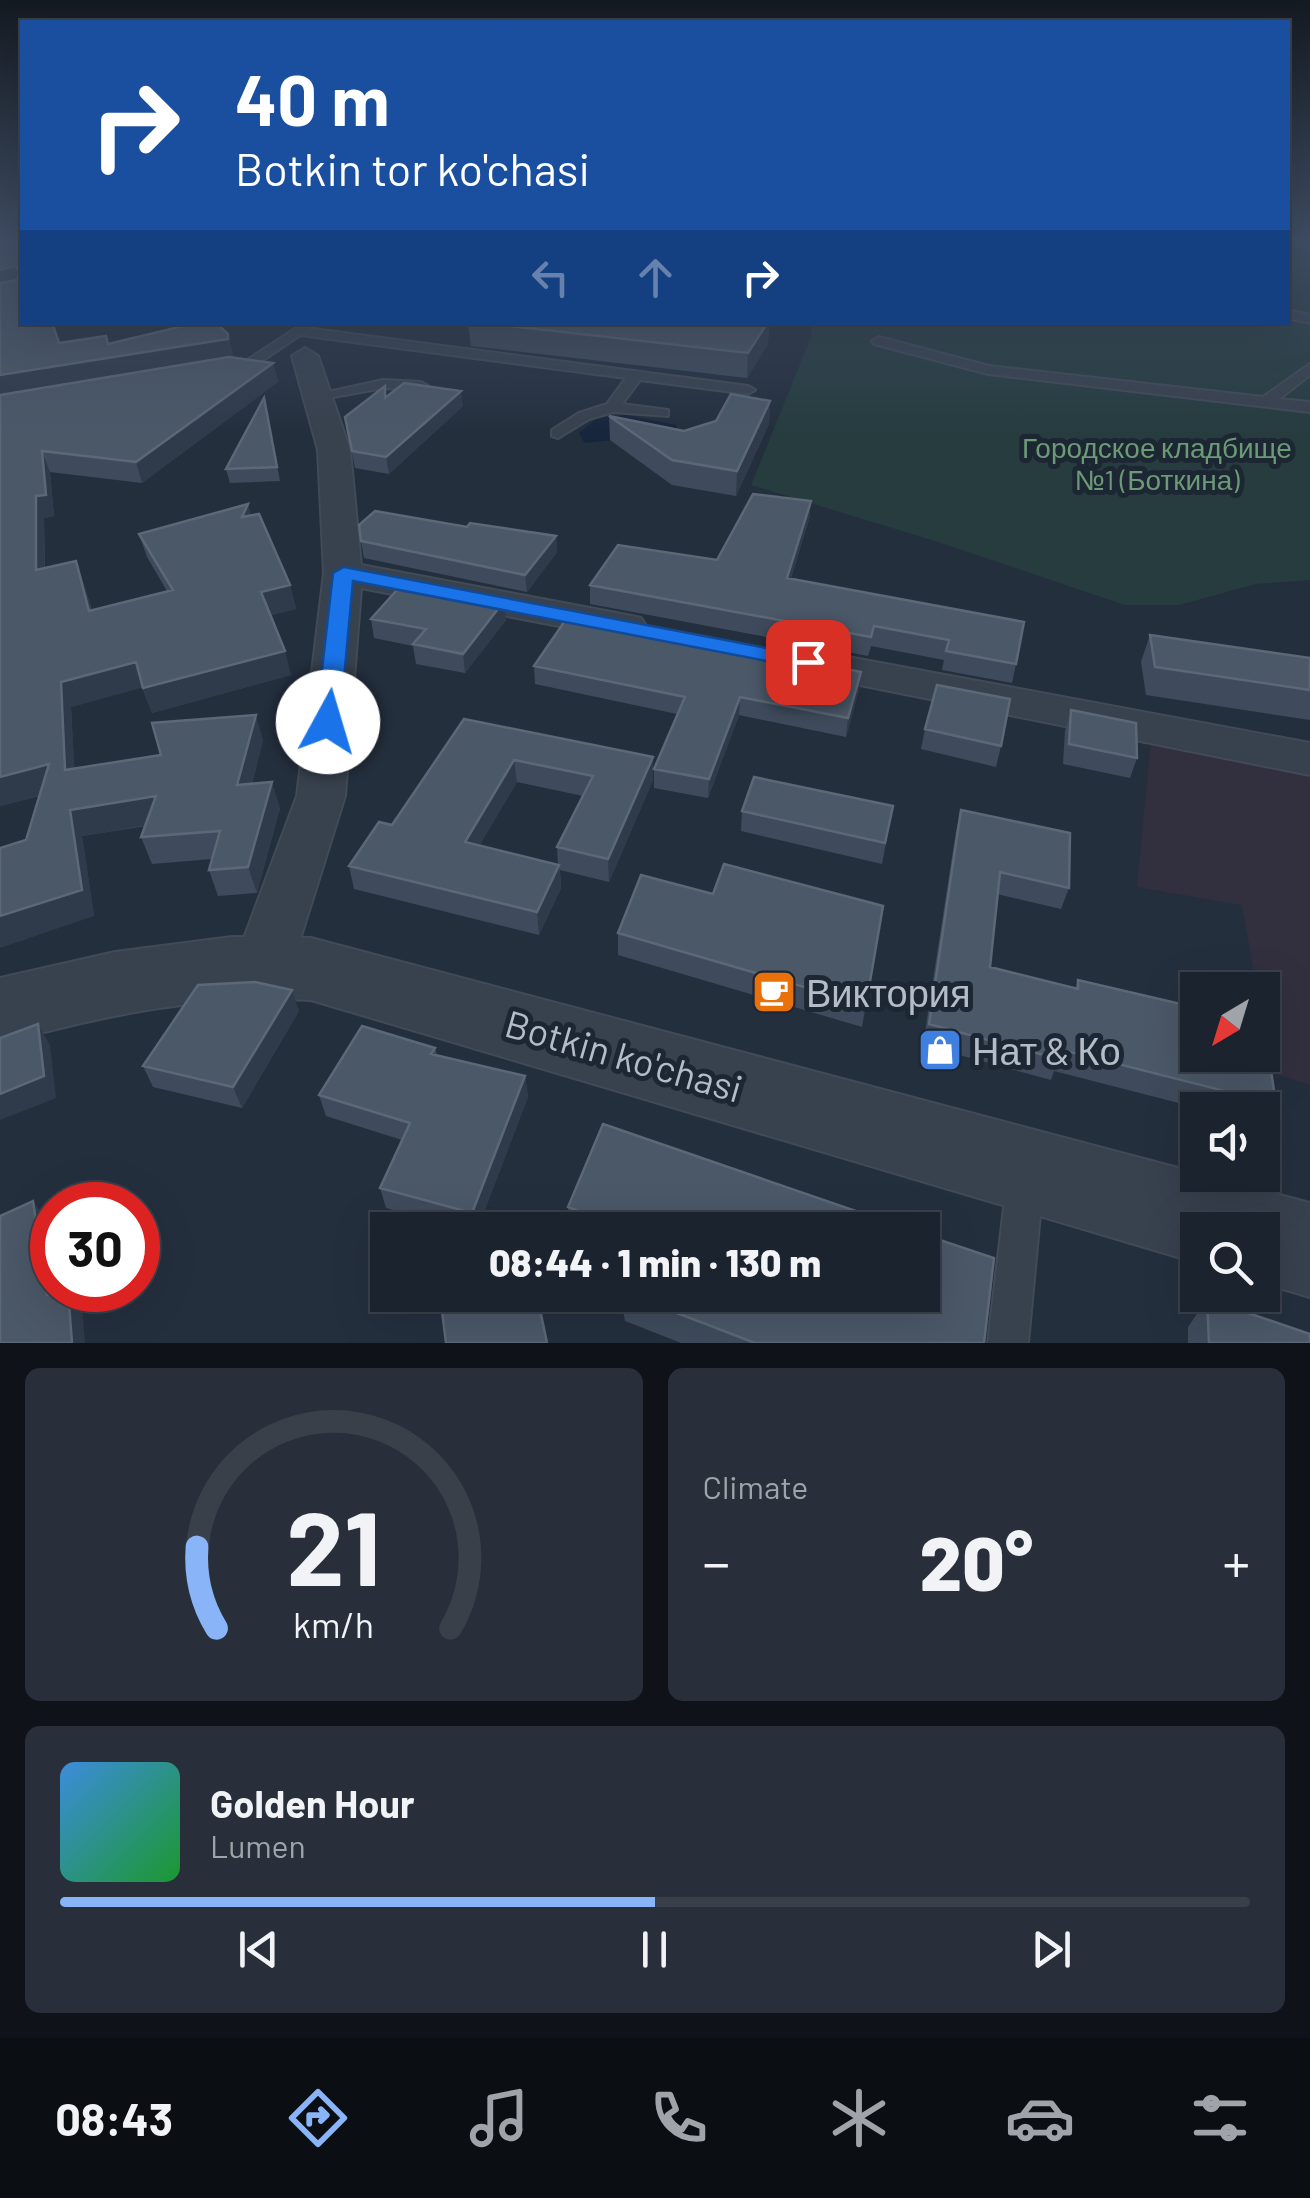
<!DOCTYPE html>
<meta charset="utf-8">
<style>
body{margin:0;font-family:Barlow,sans-serif;background:#282f3a;color:#f1f3f6;height:100vh;display:flex;flex-direction:column;font-size:38px;white-space:nowrap}
*{box-sizing:border-box;margin:0}
p{font-size:32px;color:#a0a4aa}
.icon{flex:none;width:55px;height:55px;fill:none;stroke:currentColor;stroke-width:2;stroke-linecap:round;stroke-linejoin:round}
.map{position:relative;height:1343px;overflow:hidden}
.drawer{display:flex;flex-direction:column;gap:25px;padding:25px;background:#0f1319;flex:1}
.drawer>*{flex:none}
.guide{position:absolute;left:20px;top:20px;width:1270px;height:305px;border-radius:0px;box-shadow:0 10px 40px #0002,0 0 0 2px #39404a;background:#1a4fa0;color:#fff;overflow:hidden}
.needle{width:65px;rotate:218deg}
.fabs{position:absolute;left:1180px;top:972px;display:grid;gap:20px}
.fabs a{display:grid;place-items:center;width:100px;height:100px;border-radius:0px;background:#1b232e;box-shadow:0 10px 40px #0002,0 0 0 2px #39404a;font-size:50px}
.speed{position:absolute;left:30px;top:1182px;display:flex;gap:20px;font-size:50px;font-weight:700;text-align:center}
.speed>*{display:grid;place-content:center;width:130px;height:130px;border-radius:50%;background:#1b232e;box-shadow:0 10px 40px #0002,0 0 0 2px #39404a;line-height:1}
.speed .limit{border:15px solid #d22;background:#fff;color:#111}
.pin{position:absolute;display:grid;place-items:center;width:85px;height:85px;color:#fff;margin:-42px;border-radius:20px;box-shadow:0 5px 15px #0006}
.me{position:absolute;width:110px;margin:-55px;rotate:6deg;stroke-linejoin:round;filter:drop-shadow(0 0 8px #0008)}
.turn{display:flex;align-items:center;gap:35px;height:210px;padding:0 50px;font-size:45px}
.turn .icon{width:130px;height:130px;stroke-width:2.5}
.turn b{display:block;font-size:70px;line-height:85px}
.lanes{display:flex;align-items:center;height:95px;padding:0 50px;background:#0003;justify-content:center;gap:50px;direction:ltr}
.lanes .off{opacity:.35}
.big{font-size:75px;font-weight:800;line-height:1.1}
.drawer .card{flex:1;display:flex;flex-direction:column;justify-content:center;gap:15px;min-width:0;padding:0 35px;border-radius:15px;background:#282f3a}
.drawer .dial{align-items:center;gap:0}
.dial svg{height:260px;overflow:visible;fill:none;stroke:#39404a;stroke-width:7;stroke-linecap:round;text-anchor:middle}
.dial text{fill:#f1f3f6;stroke:none}
.song{display:flex;align-items:center;gap:30px}
.cover{width:120px;height:120px;border-radius:15px;background:linear-gradient(135deg,hsl(210 70% 55%),hsl(130 70% 35%))}
.played{height:10px;border-radius:5px;background:linear-gradient(90deg,#8ab4f8 50%,#39404a 50%)}
.keys{display:flex;justify-content:space-around;direction:ltr}
.heat{display:flex;justify-content:space-between;align-items:center;font-size:55px;direction:ltr}
.drawer .tiles{flex:1;display:grid;gap:25px;grid-template-columns:1fr 1fr}
.card:last-child{grid-column:span 2}
.trip{position:absolute;left:370px;top:1212px;width:570px;height:100px;border-radius:0px;background:#1b232e;box-shadow:0 10px 40px #0002,0 0 0 2px #39404a;font-weight:800;line-height:100px;text-align:center}
.tab-bar{display:flex;height:160px;justify-content:space-around;align-items:center;background:#0b0e12;color:#a0a4aa}
.tab-bar .icon{width:70px;height:70px}
.tab-bar .current{color:#8ab4f8}
.tab-bar b{font-size:45px;color:#f1f3f6}
.map>svg:first-child{display:block}
.medical{fill:#32303f}
.green{fill:#263c3f}
.water{fill:#17263c}
.lines{fill:none;stroke-linecap:round;stroke-linejoin:round}
.service-casing{stroke:#414a57;stroke-width:4}
.minor-casing{stroke:#414a57;stroke-width:4}
.tertiary-casing{stroke:#414a57;stroke-width:4}
.service{fill:#38414e;fill-rule:evenodd}
.minor{fill:#38414e;fill-rule:evenodd}
.tertiary{fill:#38414e;fill-rule:evenodd}
.wall{fill:#3f4b5c;fill-rule:evenodd}
.shaded-wall{fill:#2f3b4b}
.building{fill:#4b5868;stroke:#5c6777;stroke-width:2.5}
.route{fill:#1a73e8;stroke:#114b97;stroke-width:2.5}
.labels{text-anchor:middle;dominant-baseline:central;stroke-width:10;stroke-linejoin:round;paint-order:stroke}
.far-park-label{font-size:28px;fill:#6b9a76;stroke:#1d2633}
.near-poi-label{font-size:38px;fill:#b4bcc9;stroke:#1d2633;text-anchor:start}
.near-street-label{font-size:38px;fill:#b4bcc9;stroke:#1d2633}
</style>
<div class="map">
<svg width="1310" height="1343" viewBox="0 0 1310 1343">
<rect width="100%" height="100%" fill="#242f3e"/>
<path class="medical" d="M 1151,740 L 1310,765 L 1310,1085 L 1271,1073 L 1263,1024 L 1262,990 L 1257,990 L 1242,905 L 1137,887 Z"/>
<path class="green" d="M 1288,243 L 1310,243 L 1310,580 L 1256,584 L 1179,605 L 1125,605 L 935,541 L 751,485 L 812,335 L 810,323 L 1288,322 Z"/>
<path class="water" d="M 627,415 L 676,425 L 678,434 L 584,443 L 579,433 L 597,418 Z"/>
<g class="lines">
<defs>
<path id="service" d="M 1288,310 L 1310,315 L 1310,323 L 1288,318 Z
M 298,327 L 748,386 L 755,390 L 748,394 L 640,380 L 622,404 L 668,410 L 668,416 L 613,412 L 589,419 L 558,438 L 552,436 L 552,430 L 579,413 L 607,404 L 626,378 L 300,335 L 253,367 L 241,364 Z
M 879,337 L 989,366 L 1263,397 L 1310,364 L 1310,375 L 1279,399 L 1310,402 L 1310,412 L 988,374 L 874,344 L 872,341 Z
M 383,380 L 421,382 L 428,386 L 421,390 L 383,388 L 317,400 L 310,396 Z
M 1025,1164 L 1038,1169 L 1043,1182 L 1028,1343 L 988,1343 L 1007,1182 L 1012,1169 Z"/>
<path id="minor" d="M 305,348 L 318,356 L 350,450 L 361,565 L 627,615 L 641,618 L 647,627 L 641,636 L 627,639 L 361,588 L 345,796 L 292,965 L 283,982 L 263,989 L 243,982 L 234,965 L 297,796 L 324,573 L 318,450 L 292,356 Z
M 805,649 L 1310,743 L 1310,775 L 790,671 L 784,662 L 790,653 Z"/>
<path id="tertiary" d="M 232,937 L 311,938 L 1310,1203 L 1310,1297 L 1262,1283 L 1262,1230 L 1198,1230 L 1198,1263 L 311,1000 C 204,994 103,1015 0,1044 L 0,978 L 115,952 Z"/>
</defs>
<use href="#service" class="service-casing"/>
<use href="#minor" class="minor-casing"/>
<use href="#tertiary" class="tertiary-casing"/>
<use href="#service" class="service"/>
<use href="#minor" class="minor"/>
<use href="#tertiary" class="tertiary"/>
</g>
<path class="wall" d="M 0,243 L 22,243 L 59,343 L 108,344 L 228,334 L 233,358 L 273,363 L 278,382 L 142,483 L 50,472 L 54,516 L 44,518 L 45,568 L 76,561 L 92,610 L 167,591 L 147,557 L 139,534 L 251,515 L 290,585 L 296,609 L 271,615 L 291,675 L 152,713 L 142,687 L 71,707 L 74,768 L 263,740 L 252,784 L 280,808 L 257,893 L 218,896 L 209,870 L 212,859 L 152,864 L 141,837 L 146,826 L 82,836 L 94,916 L 26,840 L 39,796 L 0,806 Z
M 468,322 L 769,322 L 768,344 L 747,378 L 471,346 Z
M 386,397 L 463,406 L 389,474 L 355,468 L 345,417 Z
M 264,398 L 280,481 L 230,483 L 226,469 Z
M 770,401 L 769,424 L 736,496 L 672,485 L 610,440 L 609,416 L 684,431 L 716,421 Z
M 811,501 L 809,519 L 791,578 L 1016,664 L 1012,683 L 942,670 L 944,660 L 871,646 L 868,656 L 590,604 L 590,585 L 717,560 Z
M 467,527 L 556,536 L 557,552 L 527,592 L 364,558 L 361,541 Z
M 371,619 L 506,620 L 465,673 L 416,664 L 413,646 L 374,638 Z
M 1150,635 L 1310,658 L 1310,720 L 1146,695 L 1141,662 Z
M 534,666 L 861,672 L 859,690 L 846,737 L 739,715 L 708,798 L 654,788 L 654,769 L 677,714 L 535,684 Z
M 1071,710 L 1137,758 L 1130,778 L 1063,764 L 1065,731 Z
M 464,719 L 653,757 L 653,780 L 609,882 L 560,870 L 561,888 L 539,935 L 354,889 L 349,866 L 392,825 ZM 517,782 L 583,796 L 557,847 L 558,865 L 479,846 Z
M 925,729 L 1001,746 L 996,767 L 921,749 Z
M 893,806 L 882,864 L 741,831 L 742,811 Z
M 961,810 L 1069,888 L 1061,909 L 997,894 L 990,967 L 1075,988 L 1078,980 L 1276,1104 L 1263,1125 L 1262,1110 L 1206,1110 L 1054,1071 L 1051,1080 L 923,1045 L 956,831 Z
M 713,894 L 883,906 L 862,1027 L 618,955 L 618,933 Z
M 299,1011 L 242,1108 L 153,1087 L 143,1066 Z
M 435,1048 L 437,1055 L 525,1076 L 528,1097 L 477,1230 L 465,1230 L 386,1208 L 380,1188 L 402,1140 L 326,1116 L 319,1095 Z
M 568,1207 L 911,1230 L 570,1230 Z
M 620,1295 L 922,1295 L 984,1343 L 681,1343 L 625,1321 Z
M 1207,1299 L 1310,1343 L 1188,1343 L 1188,1327 Z"/>
<path class="shaded-wall" d="M 15,266 L 22,285 L 0,291 L 0,270 Z
M 768,322 L 769,322 L 768,344 L 747,378 L 748,353 Z
M 228,334 L 233,355 L 233,360 L 2,398 L 0,393 L 0,375 Z
M 273,363 L 278,382 L 142,483 L 136,462 Z
M 461,391 L 463,406 L 389,474 L 386,457 Z
M 770,401 L 769,424 L 736,496 L 737,471 Z
M 42,451 L 50,472 L 54,516 L 44,518 L 45,594 L 36,570 L 36,496 Z
M 811,501 L 809,519 L 785,596 L 787,578 Z
M 248,504 L 254,526 L 242,517 Z
M 556,536 L 557,552 L 527,592 L 525,575 Z
M 76,561 L 84,584 L 98,635 L 89,611 Z
M 290,585 L 296,609 L 267,616 L 261,592 Z
M 504,601 L 506,620 L 465,673 L 463,654 Z
M 285,651 L 291,675 L 152,713 L 143,688 Z
M 136,662 L 145,687 L 71,707 L 76,795 L 65,770 L 61,682 Z
M 861,672 L 859,690 L 846,737 L 848,718 Z
M 740,697 L 739,715 L 708,798 L 709,779 Z
M 256,715 L 263,740 L 245,811 L 237,785 Z
M 653,757 L 653,780 L 609,882 L 608,859 Z
M 514,760 L 517,782 L 468,865 L 465,842 Z
M 49,764 L 60,790 L 0,806 L 0,777 Z
M 272,782 L 280,808 L 257,893 L 248,867 Z
M 156,796 L 166,822 L 82,836 L 94,916 L 0,948 L 0,916 L 70,810 Z
M 559,865 L 561,888 L 539,935 L 537,912 Z
M 292,990 L 299,1011 L 242,1108 L 233,1087 Z
M 38,1024 L 50,1045 L 56,1098 L 0,1120 L 0,1094 Z
M 525,1076 L 528,1097 L 477,1230 L 475,1230 L 472,1213 Z
M 33,1201 L 47,1221 L 52,1255 L 52,1290 L 58,1290 L 47,1295 Z
M 68,1290 L 71,1290 L 82,1305 L 85,1343 L 72,1343 Z"/>
<path class="building" d="M 0,243 L 22,243 L 22,322 L 52,322 L 59,343 L 106,336 L 108,344 L 200,322 L 215,322 L 228,334 L 228,339 L 0,375 L 0,283 L 18,280 L 19,270 L 15,266 L 0,270 Z
M 475,322 L 768,322 L 748,353 Z
M 229,357 L 273,363 L 136,462 L 42,451 L 46,495 L 36,496 L 36,570 L 76,561 L 89,611 L 173,590 L 139,534 L 248,504 L 242,517 L 259,514 L 290,585 L 261,592 L 285,651 L 143,688 L 136,662 L 61,682 L 65,770 L 161,755 L 152,723 L 256,715 L 237,785 L 272,782 L 248,867 L 209,870 L 220,831 L 141,837 L 156,796 L 70,810 L 82,890 L 0,916 L 0,848 L 26,840 L 49,764 L 0,777 L 0,395 Z
M 404,383 L 461,391 L 386,457 L 352,451 L 345,417 L 385,386 L 385,398 Z
M 731,394 L 770,401 L 737,471 L 672,460 L 609,416 L 684,431 L 716,421 Z
M 264,398 L 277,467 L 226,469 Z
M 753,494 L 811,501 L 787,578 L 1024,622 L 1016,664 L 946,651 L 949,640 L 874,626 L 871,637 L 590,585 L 618,545 L 717,560 Z
M 375,511 L 467,527 L 470,523 L 556,536 L 525,575 L 361,541 L 359,525 Z
M 404,582 L 504,601 L 463,654 L 413,644 L 426,629 L 371,619 Z
M 569,615 L 861,672 L 848,718 L 740,697 L 709,779 L 654,769 L 685,697 L 534,666 Z
M 1150,635 L 1310,658 L 1310,690 L 1155,667 Z
M 937,685 L 1010,699 L 1001,746 L 925,729 Z
M 1071,710 L 1136,723 L 1137,758 L 1069,744 Z
M 464,719 L 653,757 L 608,859 L 557,847 L 593,776 L 514,760 L 465,842 L 559,865 L 537,912 L 349,866 L 379,822 L 392,825 Z
M 754,777 L 893,806 L 885,843 L 742,811 Z
M 961,810 L 1070,833 L 1069,888 L 1000,872 L 990,967 L 1078,989 L 1078,980 L 1198,1008 L 1198,1055 L 1262,1055 L 1262,1024 L 1264,1024 L 1276,1104 L 1059,1049 L 1059,1059 L 929,1024 Z
M 724,864 L 883,906 L 866,1005 L 618,933 L 641,875 L 713,894 Z
M 255,982 L 292,990 L 233,1087 L 143,1066 L 198,985 Z
M 38,1024 L 44,1076 L 0,1094 L 0,1038 Z
M 362,1026 L 435,1048 L 431,1054 L 525,1076 L 472,1213 L 380,1188 L 410,1123 L 319,1095 Z
M 603,1124 L 911,1230 L 615,1230 L 622,1228 L 568,1207 Z
M 33,1201 L 47,1295 L 58,1290 L 68,1290 L 72,1343 L 0,1343 L 0,1216 Z
M 922,1234 L 994,1258 L 984,1343 L 755,1343 L 630,1295 L 922,1295 Z
M 440,1295 L 537,1295 L 547,1343 L 446,1343 Z
M 1207,1299 L 1310,1334 L 1310,1343 L 1209,1343 Z"/>
<linearGradient id="sky" x2="0" y2="1"><stop stop-color="#141a22"/><stop offset="0.56" stop-color="#3f4d63"/><stop offset="1" stop-color="#3f4d63" stop-opacity="0"/></linearGradient>
<rect width="1310" height="431" fill="url(#sky)"/>
<path class="route" d="M 344,567 L 808,656 L 819,662 L 808,669 L 353,581 L 340,722 L 328,729 L 316,722 L 333,573 Z"/>
<defs>
<symbol id="cafe-square" viewBox="-11 -11 22 22"><rect x="-9" y="-9" width="18" height="18" rx="4" fill="#e8710a" stroke="#1d2633"/><path d="M-5.5-4.5H6V0H3Q3 3.5 0 3.5H-2.5Q-5.5 3.5-5.5 0ZM3-3.2v2h1.7v-2ZM-6 4.5H4V6H-6Z" fill="#fff"/></symbol>
<symbol id="shop-square" viewBox="-11 -11 22 22"><rect x="-9" y="-9" width="18" height="18" rx="4" fill="#3f7fe0" stroke="#1d2633"/><path d="M-5-2.5h2.3a2.7 3.5 0 0 1 5.4 0H5L5.5 6h-11ZM-1.5-2.5h3a1.5 2.3 0 0 0-3 0Z" fill="#fff"/></symbol>
</defs>
<g fill-rule="evenodd">
<use href="#cafe-square" x="749" y="967" width="50" height="50"/>
<use href="#shop-square" x="915" y="1025" width="50" height="50"/>
</g>
<g class="labels">
<g class="far-park-label">
<text x="1157" y="447">Городское кладбище<tspan x="1157" dy="32">№1 (Боткина)</tspan></text>
</g>
<g class="near-poi-label">
<text x="806" y="992">Виктория</text>
<text x="972" y="1050">Нат &amp; Ко</text>
</g>
<g class="near-street-label">
<text transform="translate(624 1055) rotate(16)">Botkin ko'chasi</text>
</g>
</g>
</svg>
<div class="fabs">
<a><svg class="needle" viewBox="-14 -14 28 28"><path d="M0-13l5 13h-10z" fill="#e53935"/><path d="M0 13l5-13h-10z" fill="#a0a4aa"/></svg></a>
<a><svg class="icon" aria-label="sound" viewBox="0 0 24 24"><path d="M4 9h4l5-4v14l-5-4H4zM17 9q2 3 0 6"/></svg></a>
<a><svg class="icon" aria-label="search" viewBox="0 0 24 24"><circle cx="10" cy="10" r="6"/><path d="M15 15l6 6"/></svg></a>
</div>
<div class="speed"><div class="limit">30</div></div>
<div class="pin" style="left:808px;top:662px;background:#d93025"><svg class="icon" aria-label="arrive" viewBox="0 0 24 24"><path d="M6 21V4h12l-3 4 3 4H6"/></svg></div>
<svg class="me" style="left:328px;top:722px" viewBox="-20 -20 40 40"><circle r="19" fill="#fff"/><path d="M0-13L10 11 0 6-10 11z" fill="#1a73e8"/></svg>
<div class="trip">08:44 · 1 min · 130 m</div>
<div class="guide">
<div class="turn"><svg class="icon" aria-label="right" viewBox="0 0 24 24"><path d="M7 20v-9h11M14 6l5 5-5 5"/></svg><div><b>40 m</b>Botkin tor ko'chasi</div></div>
<div class="lanes"><svg class="icon off" aria-label="left" viewBox="0 0 24 24"><path d="M17 20v-9H6M10 6l-5 5 5 5"/></svg><svg class="icon off" aria-label="ahead" viewBox="0 0 24 24"><path d="M12 20V5M6 11l6-6 6 6"/></svg><svg class="icon" aria-label="right" viewBox="0 0 24 24"><path d="M7 20v-9h11M14 6l5 5-5 5"/></svg></div>
</div>
</div>
<section class="drawer">
<div class="tiles">
<div class="card dial"><svg viewBox="0 0 100 80">
<path d="M14 69A42 42 0 1 1 86 69"/>
<path d="M14 69A42 42 0 0 1 8 44" stroke="#8ab4f8"/>
<text x="50" y="56" font-size="32" font-weight="700">21</text>
<text x="50" y="72" font-size="11">km/h</text>
</svg></div>
<div class="card"><p>Climate</p>
<div class="heat"><a>−</a><b class="big">20°</b><a>+</a></div>
</div>
<div class="card">
<div class="song"><i class="cover"></i><div><b>Golden Hour</b><p>Lumen</p></div></div>
<div class="played"></div>
<div class="keys"><svg class="icon" aria-label="previous" viewBox="0 0 24 24"><path d="M18 5L8 12l10 7zM5 5v14"/></svg><svg class="icon" aria-label="pause" viewBox="0 0 24 24"><path d="M8 5v14M16 5v14"/></svg><svg class="icon" aria-label="next" viewBox="0 0 24 24"><path d="M6 5l10 7-10 7zM19 5v14"/></svg></div>
</div>
</div>
</section>
<nav class="tab-bar">
<b>08:43</b>
<svg class="icon current" aria-label="directions" viewBox="0 0 24 24"><path d="M12 3l9 9-9 9-9-9zM9 14v-3h6M13 9l2 2-2 2"/></svg>
<svg class="icon" aria-label="music" viewBox="0 0 24 24"><path d="M9 18V5l10-2v13"/><circle cx="6" cy="18" r="3"/><circle cx="16" cy="16" r="3"/></svg>
<svg class="icon" aria-label="phone" viewBox="0 0 24 24"><path d="M5 4h4l2 5-3 2q2 4 5 5l2-3 5 2v4C11 20 4 13 5 4z"/></svg>
<svg class="icon" aria-label="climate" viewBox="0 0 24 24"><path d="M12 3v18M4 7l16 10M4 17L20 7"/></svg>
<svg class="icon" aria-label="car" viewBox="0 0 24 24"><path d="M5 17H2v-5l4-1 3-4h7l3 4 3 1v5h-3M9 17h6M6 11h13"/><circle cx="7" cy="17" r="2"/><circle cx="17" cy="17" r="2"/></svg>
<svg class="icon" aria-label="filters" viewBox="0 0 24 24"><path d="M4 7h16M4 17h16"/><circle cx="9" cy="7" r="2"/><circle cx="15" cy="17" r="2"/></svg>
</nav>
